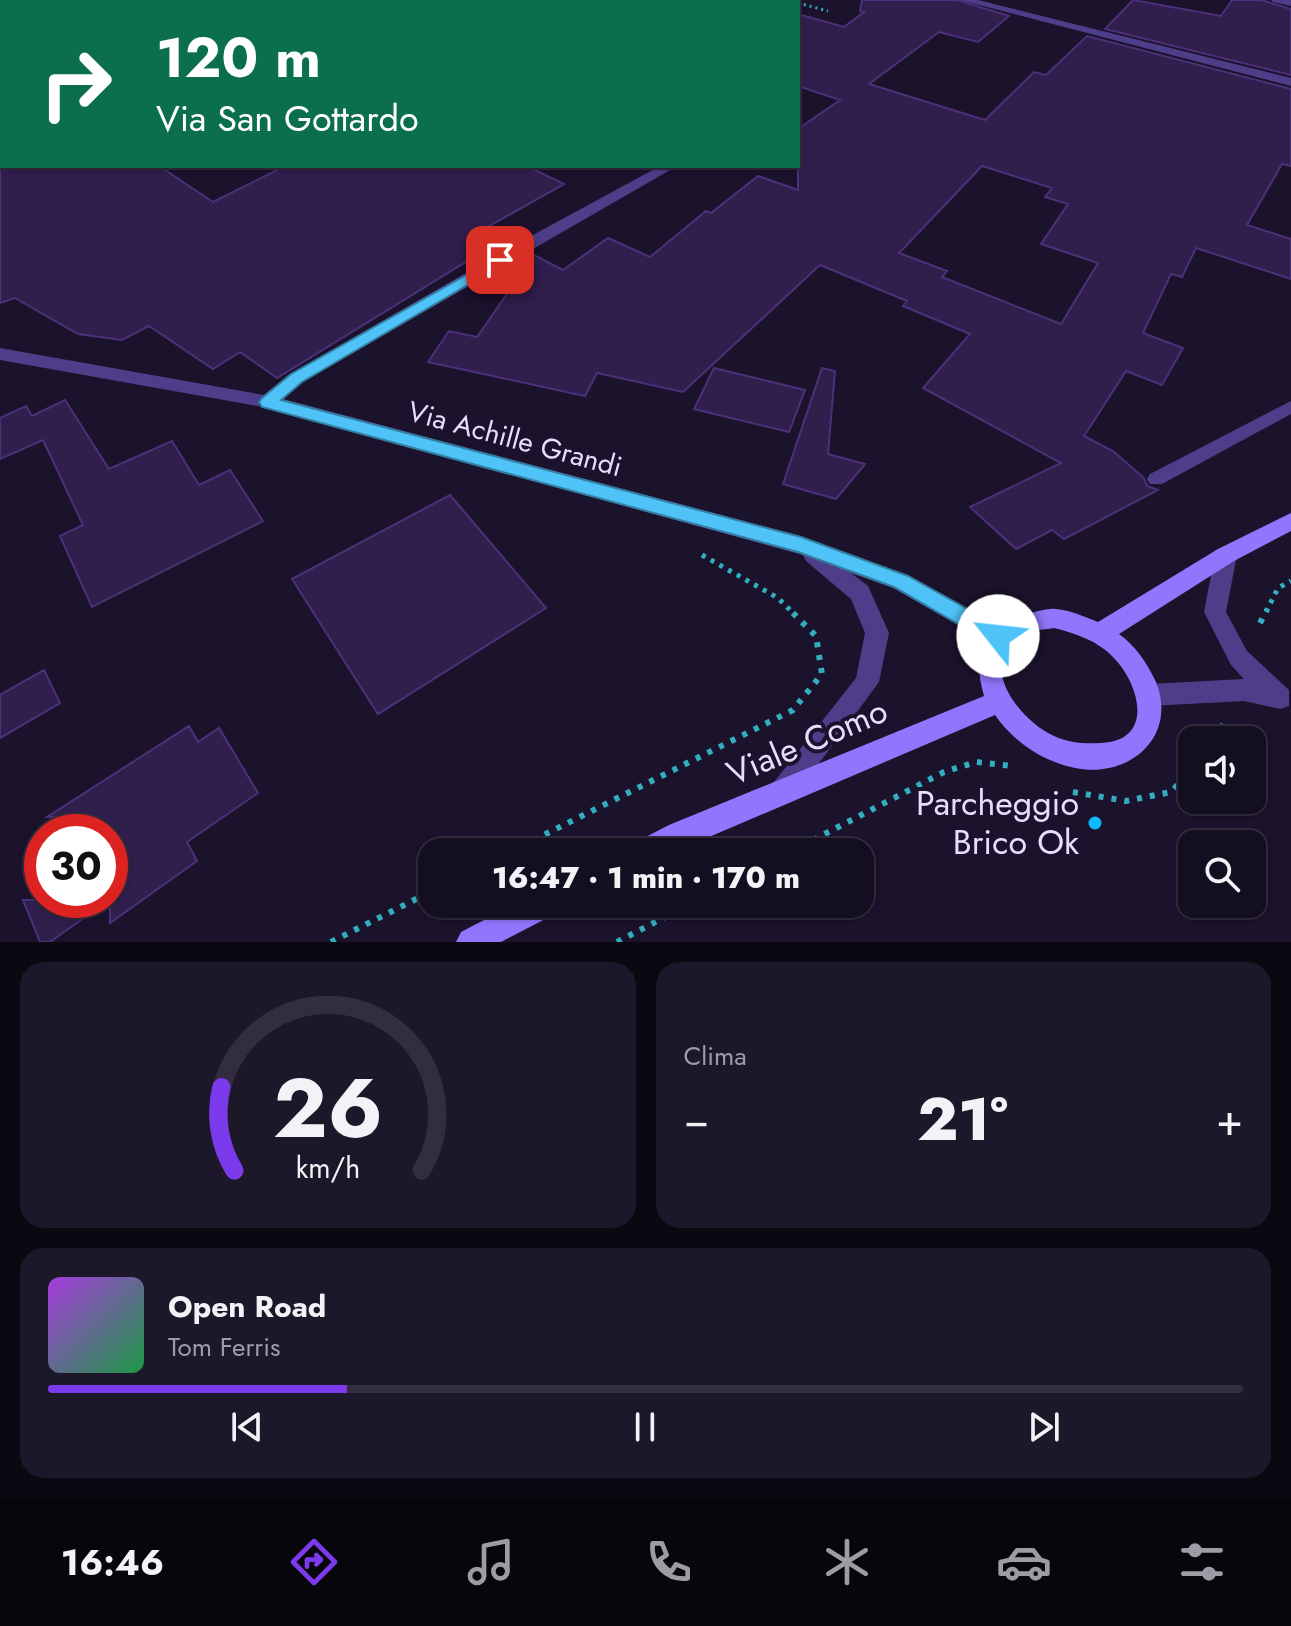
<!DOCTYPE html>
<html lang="it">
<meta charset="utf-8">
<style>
body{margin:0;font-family:Jost,sans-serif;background:#1d172a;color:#f1f3f6;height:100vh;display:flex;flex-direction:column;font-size:30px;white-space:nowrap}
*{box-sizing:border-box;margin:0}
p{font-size:26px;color:#9d9ca5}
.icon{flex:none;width:44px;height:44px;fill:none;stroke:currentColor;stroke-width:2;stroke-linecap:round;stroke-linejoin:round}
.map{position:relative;height:942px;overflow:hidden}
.side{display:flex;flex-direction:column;gap:20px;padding:20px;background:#0b0812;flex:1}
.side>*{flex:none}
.top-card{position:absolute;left:0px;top:0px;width:800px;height:168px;box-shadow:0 2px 6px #0004,0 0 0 2px #332e3f;background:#0b6e4f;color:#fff;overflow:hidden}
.controls{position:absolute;left:1178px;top:726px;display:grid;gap:16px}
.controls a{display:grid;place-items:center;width:88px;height:88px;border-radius:16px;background:#140e21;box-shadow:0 2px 6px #0004,0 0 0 2px #332e3f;font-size:40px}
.speed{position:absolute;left:24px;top:814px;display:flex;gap:16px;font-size:40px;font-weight:700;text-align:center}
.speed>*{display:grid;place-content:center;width:104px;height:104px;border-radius:50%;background:#140e21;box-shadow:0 2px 6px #0004,0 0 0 2px #332e3f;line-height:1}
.speed .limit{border:12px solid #d22;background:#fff;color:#111}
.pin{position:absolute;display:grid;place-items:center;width:68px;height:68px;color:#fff;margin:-34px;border-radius:16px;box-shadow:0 4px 12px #0006}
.me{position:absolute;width:88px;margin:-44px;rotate:299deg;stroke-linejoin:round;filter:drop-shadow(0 0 6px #0008)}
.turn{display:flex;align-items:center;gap:28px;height:168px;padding:0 24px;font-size:36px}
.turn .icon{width:104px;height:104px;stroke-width:2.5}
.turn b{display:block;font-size:56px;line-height:68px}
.big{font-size:60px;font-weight:800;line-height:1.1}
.side .tile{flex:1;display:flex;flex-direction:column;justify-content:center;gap:12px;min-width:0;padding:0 28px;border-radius:24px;background:#1d172a}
.side .dial{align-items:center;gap:0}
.dial svg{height:208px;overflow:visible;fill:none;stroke:#332e3f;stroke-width:7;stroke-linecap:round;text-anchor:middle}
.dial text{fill:#f1f3f6;stroke:none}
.song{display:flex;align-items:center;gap:24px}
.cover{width:96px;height:96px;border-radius:12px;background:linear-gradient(135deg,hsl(280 70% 55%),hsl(140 70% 35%))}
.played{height:8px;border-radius:4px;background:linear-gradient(90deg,#7c3aed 25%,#332e3f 25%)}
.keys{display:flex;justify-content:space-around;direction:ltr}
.heat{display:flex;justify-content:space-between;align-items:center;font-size:44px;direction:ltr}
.side .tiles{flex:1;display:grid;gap:20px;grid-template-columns:1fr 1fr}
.tile:last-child{grid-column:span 2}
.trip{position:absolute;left:418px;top:838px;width:456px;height:80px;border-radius:24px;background:#140e21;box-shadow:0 2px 6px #0004,0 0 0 2px #332e3f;font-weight:800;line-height:80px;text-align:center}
.tabs{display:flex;height:128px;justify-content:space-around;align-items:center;background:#08060d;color:#9d9ca5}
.tabs .icon{width:56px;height:56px}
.tabs .active{color:#7c3aed}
.tabs b{font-size:36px;color:#f1f3f6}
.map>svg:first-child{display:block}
.building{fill:#301e4d;stroke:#4b3179;stroke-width:2;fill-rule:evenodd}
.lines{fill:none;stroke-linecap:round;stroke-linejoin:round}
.path-far2{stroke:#33aebe;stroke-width:3;stroke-dasharray:2 4;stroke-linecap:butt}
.path-far1{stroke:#33aebe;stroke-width:5;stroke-dasharray:4 6;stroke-linecap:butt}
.path{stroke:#33aebe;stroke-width:6;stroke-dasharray:5 8;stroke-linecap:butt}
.service{fill:#4e3e8a;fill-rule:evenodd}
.minor{fill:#4e3e8a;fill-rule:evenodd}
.secondary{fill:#9176fd;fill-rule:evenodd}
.route{fill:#4fc3f7;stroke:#337fa1;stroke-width:2}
.poi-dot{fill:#0dbafc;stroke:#1b122c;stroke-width:3}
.labels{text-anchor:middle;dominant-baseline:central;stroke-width:8;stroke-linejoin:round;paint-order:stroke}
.street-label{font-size:28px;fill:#e7deff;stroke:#1b122c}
.near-street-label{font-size:34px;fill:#e7deff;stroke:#1b122c}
.near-poi-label{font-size:34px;fill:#e7deff;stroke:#1b122c;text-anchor:end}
</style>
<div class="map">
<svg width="1291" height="942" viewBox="0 0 1291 942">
<rect width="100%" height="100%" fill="#1b122c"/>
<path class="building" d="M 862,0 L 957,0 L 1009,16 L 978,42 L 939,32 L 869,84 L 985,120 L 1034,72 L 1046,75 L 1087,36 L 1291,89 L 1291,166 L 1282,164 L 1247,225 L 1291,239 L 1291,279 L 1196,248 L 1182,277 L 1171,274 L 1143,333 L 1183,348 L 1162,385 L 1126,371 L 1084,436 L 1113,451 L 1144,478 L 1147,486 L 1158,490 L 1064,539 L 1052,530 L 1016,549 L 970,507 L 1061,463 L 923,388 L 970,334 L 903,306 L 907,301 L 820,265 L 683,392 L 597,373 L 585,396 L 428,362 L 449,331 L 477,337 L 534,255 L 563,270 L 608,238 L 650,257 L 706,211 L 711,213 L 758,176 L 798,190 L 798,129 L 840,100 L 798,86 L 798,14 L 844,27 L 864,12 L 860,11 ZM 982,166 L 1052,188 L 1045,197 L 1068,204 L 1041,244 L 1098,263 L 1061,324 L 942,277 L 947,271 L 899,253 Z
M 1133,0 L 1221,16 L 1232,0 L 1261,0 L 1291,9 L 1291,75 L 1105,29 Z
M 0,166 L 159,166 L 213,202 L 285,166 L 527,166 L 564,184 L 484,229 L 503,239 L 277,378 L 240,352 L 213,369 L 149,326 L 122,340 L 78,334 L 15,298 L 0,303 Z
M 714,368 L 805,390 L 789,432 L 694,409 Z
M 822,368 L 835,371 L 828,454 L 865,464 L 836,499 L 783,484 Z
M 65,400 L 109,469 L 172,441 L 199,485 L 230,470 L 263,521 L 92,607 L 60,536 L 83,525 L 43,440 L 0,459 L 0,418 L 26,406 L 32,416 Z
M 450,495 L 546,608 L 378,714 L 292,579 Z
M 44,670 L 60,703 L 0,738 L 0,695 Z
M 189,726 L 198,742 L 219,728 L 258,793 L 187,842 L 197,861 L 110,923 L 110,832 L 53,832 L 76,817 L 47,817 Z
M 23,900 L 109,900 L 50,942 L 40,942 Z"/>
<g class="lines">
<path class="path-far2" d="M 787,0 L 794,2
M 798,3 L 828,11"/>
<path class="path-far1" d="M 702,555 L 778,598 L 792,612
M 1266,612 L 1278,588 L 1291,581"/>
<path class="path" d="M 1260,623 L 1267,610
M 1215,740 L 1224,723
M 1073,792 L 1126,801 L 1171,792 L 1192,769
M 510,852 L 793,710 L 822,674 L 816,636 L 790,610
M 790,852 L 944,772 L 976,762 L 1013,766
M 331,942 L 432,891
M 617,942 L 690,904"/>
<path class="service" d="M 1271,0 L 1291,0 L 1291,6 L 1273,2 Z
M 1291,401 L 1291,414 L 1162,484 L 1150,484 L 1147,479 L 1150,474 Z"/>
<path class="minor" d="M 13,0 L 25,0 L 26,2 L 14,2 Z
M 477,0 L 492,0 L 493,2 L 478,2 Z
M 960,0 L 978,0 L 1291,78 L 1291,86 Z
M 0,144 L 2,144 L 0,153 Z
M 660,166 L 677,166 L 302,382 L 283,399 L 801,536 L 909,576 L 1006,629 L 1010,636 L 1006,643 L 998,646 L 990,643 L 893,588 L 851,573 L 868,586 L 889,633 L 879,682 L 792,800 L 783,804 L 774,800 L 770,791 L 774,782 L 856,678 L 865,633 L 851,599 L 806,561 L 803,555 L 268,408 L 0,360 L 0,348 L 264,395 L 290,374 L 520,242 Z
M 1226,546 L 1234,549 L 1237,555 L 1226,612 L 1247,651 L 1289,690 L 1289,706 L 1280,709 L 1244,701 L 1149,706 L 1140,703 L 1137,695 L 1140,687 L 1149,684 L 1244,679 L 1231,665 L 1204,612 L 1215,555 L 1218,549 Z"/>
<path class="secondary" d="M 1291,513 L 1291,531 L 1234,561 L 1119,634 C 1136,646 1147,663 1156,682 C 1178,737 1129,779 1075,768 C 1042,761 1014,742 995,715 L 674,852 L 632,852 L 636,842 L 669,825 L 984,696 C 971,650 981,622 1031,613 C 1039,611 1048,608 1056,609 C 1070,610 1085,617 1098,622 L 1218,549 ZM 1054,628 C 1075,633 1098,641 1113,657 C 1140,684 1155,741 1101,743 C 1084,744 1070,743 1054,736 C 1020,721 976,665 1019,636 C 1028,630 1043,630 1054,628 Z
M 515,904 L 559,904 L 555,914 L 501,942 L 456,942 L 461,932 Z"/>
</g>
<path class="route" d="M 500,256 L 505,257 L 505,263 L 302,382 L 281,400 L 801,537 L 908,576 L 1005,630 L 1009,636 L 1005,643 L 998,645 L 991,643 L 894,587 L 798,552 L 262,407 L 259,402 L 262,398 L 291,374 Z"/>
<circle class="poi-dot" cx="1095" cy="823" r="8"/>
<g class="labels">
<g class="street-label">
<text transform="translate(515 439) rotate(15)">Via Achille Grandi</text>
</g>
<g class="near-street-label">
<text transform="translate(807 742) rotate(-23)">Viale Como</text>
</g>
<g class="near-poi-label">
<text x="1079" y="803">Parcheggio<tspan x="1079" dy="39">Brico Ok</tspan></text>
</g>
</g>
</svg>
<div class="controls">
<a><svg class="icon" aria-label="sound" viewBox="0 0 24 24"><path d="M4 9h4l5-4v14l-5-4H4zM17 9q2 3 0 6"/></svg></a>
<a><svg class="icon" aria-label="search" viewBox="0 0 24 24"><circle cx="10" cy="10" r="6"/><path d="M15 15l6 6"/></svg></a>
</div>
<div class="speed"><div class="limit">30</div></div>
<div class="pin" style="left:500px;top:260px;background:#d93025"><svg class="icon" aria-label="arrive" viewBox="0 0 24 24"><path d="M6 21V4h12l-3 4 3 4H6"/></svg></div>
<svg class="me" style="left:998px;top:636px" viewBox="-20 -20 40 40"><circle r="19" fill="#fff"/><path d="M0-13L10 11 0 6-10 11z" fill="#4fc3f7"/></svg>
<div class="trip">16:47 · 1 min · 170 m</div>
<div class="top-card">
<div class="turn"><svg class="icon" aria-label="right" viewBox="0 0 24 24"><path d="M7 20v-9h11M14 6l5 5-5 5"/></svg><div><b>120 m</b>Via San Gottardo</div></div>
</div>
</div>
<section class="side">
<div class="tiles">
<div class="tile dial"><svg viewBox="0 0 100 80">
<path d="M14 69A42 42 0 1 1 86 69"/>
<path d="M14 69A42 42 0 0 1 9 37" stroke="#7c3aed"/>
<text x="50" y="56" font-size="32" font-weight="700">26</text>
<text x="50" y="72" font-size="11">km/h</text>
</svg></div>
<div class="tile"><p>Clima</p>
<div class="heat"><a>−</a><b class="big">21°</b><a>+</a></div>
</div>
<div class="tile">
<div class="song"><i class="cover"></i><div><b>Open Road</b><p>Tom Ferris</p></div></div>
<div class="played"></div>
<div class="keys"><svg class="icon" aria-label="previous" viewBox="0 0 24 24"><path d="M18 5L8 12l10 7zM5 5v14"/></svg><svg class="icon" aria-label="pause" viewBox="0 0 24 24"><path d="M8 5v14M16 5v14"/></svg><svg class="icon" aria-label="next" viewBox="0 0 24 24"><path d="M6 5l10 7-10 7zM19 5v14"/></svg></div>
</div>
</div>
</section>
<nav class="tabs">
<b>16:46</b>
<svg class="icon active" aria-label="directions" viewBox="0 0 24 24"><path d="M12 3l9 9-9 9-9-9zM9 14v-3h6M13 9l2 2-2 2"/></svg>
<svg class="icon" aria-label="music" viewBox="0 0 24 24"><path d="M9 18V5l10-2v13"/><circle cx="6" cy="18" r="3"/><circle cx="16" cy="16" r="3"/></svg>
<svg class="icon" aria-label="phone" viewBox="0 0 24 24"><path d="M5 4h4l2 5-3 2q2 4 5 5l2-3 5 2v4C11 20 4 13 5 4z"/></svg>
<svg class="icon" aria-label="climate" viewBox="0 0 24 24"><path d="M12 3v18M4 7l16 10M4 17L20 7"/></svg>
<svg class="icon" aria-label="car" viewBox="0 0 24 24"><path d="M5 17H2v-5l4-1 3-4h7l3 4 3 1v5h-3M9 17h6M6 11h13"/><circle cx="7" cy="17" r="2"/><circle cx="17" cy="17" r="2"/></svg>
<svg class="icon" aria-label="filters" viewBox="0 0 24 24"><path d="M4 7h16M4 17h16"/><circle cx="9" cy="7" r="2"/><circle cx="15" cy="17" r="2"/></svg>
</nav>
